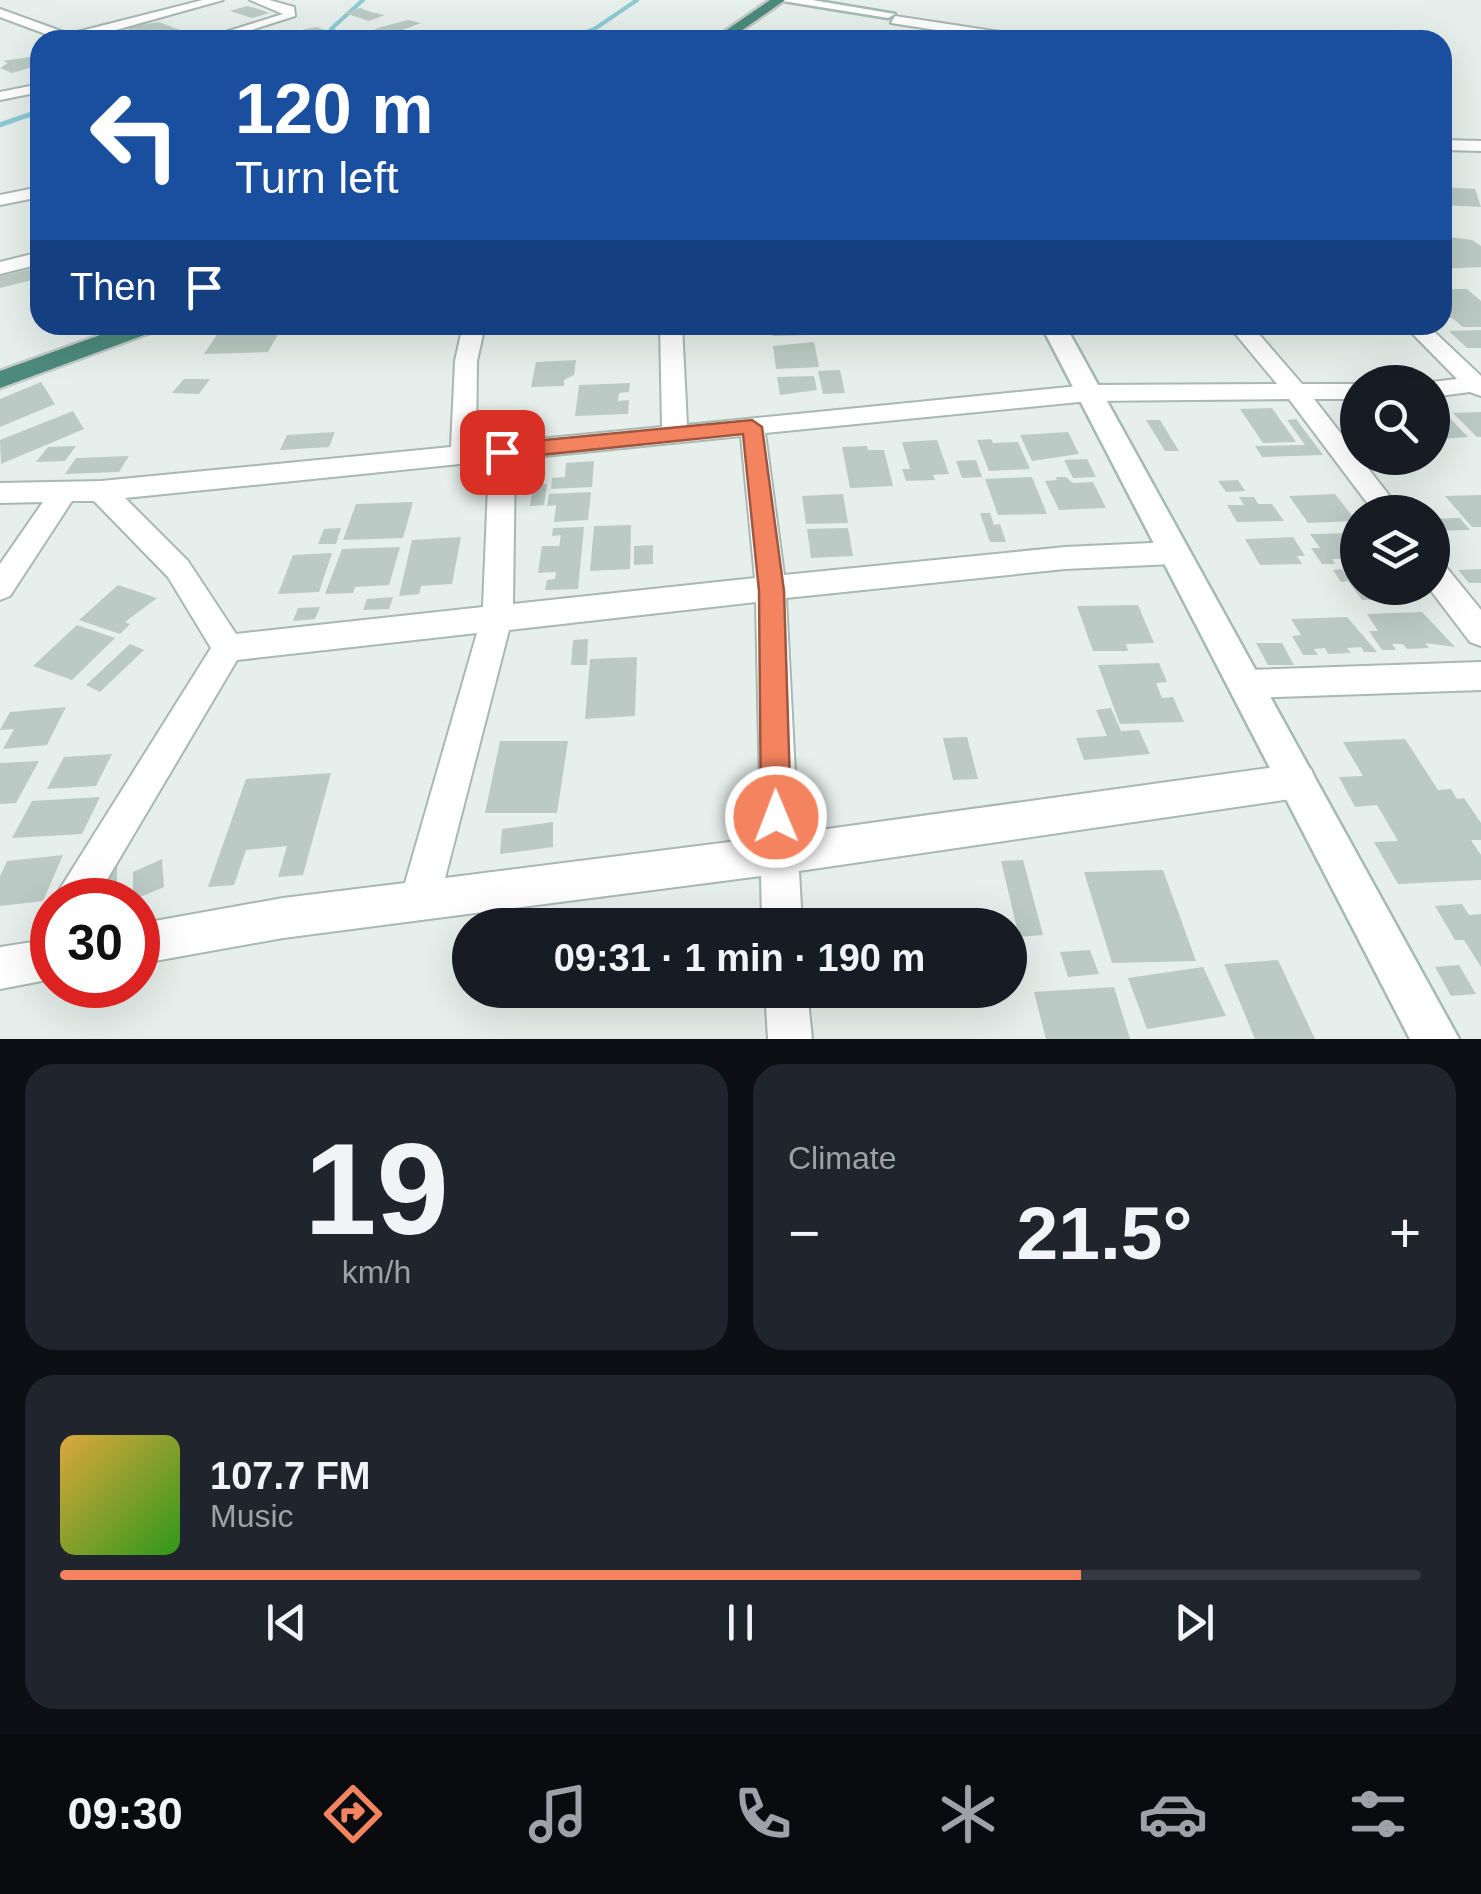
<!DOCTYPE html>
<meta charset="utf-8">
<style>
body{margin:0;font-family:Arial,sans-serif;background:#20242c;color:#f1f3f6;height:100vh;display:flex;flex-direction:column;font-size:38px;white-space:nowrap}
*{box-sizing:border-box;margin:0}
p{font-size:32px;color:#9ea1a6}
.icon{flex:none;width:55px;height:55px;fill:none;stroke:currentColor;stroke-width:2;stroke-linecap:round;stroke-linejoin:round}
.map{position:relative;height:1039px;overflow:hidden}
.details{display:flex;flex-direction:column;gap:25px;padding:25px;background:#0d0f14;flex:1}
.details>*{flex:none}
.top-card{position:absolute;left:30px;top:30px;width:1422px;height:305px;border-radius:30px;box-shadow:0 10px 40px #0002;background:#1a4fa0;color:#fff;overflow:hidden}
.tools{position:absolute;left:1340px;top:365px;display:grid;gap:20px}
.tools a{display:grid;place-items:center;width:110px;height:110px;border-radius:50%;background:#171b24;box-shadow:0 10px 40px #0002;font-size:50px}
.speed{position:absolute;left:30px;top:878px;display:flex;gap:20px;font-size:50px;font-weight:700;text-align:center}
.speed>*{display:grid;place-content:center;width:130px;height:130px;border-radius:50%;background:#171b24;box-shadow:0 10px 40px #0002;line-height:1}
.speed .limit{border:15px solid #d22;background:#fff;color:#111}
.pin{position:absolute;display:grid;place-items:center;width:85px;height:85px;color:#fff;margin:-42px;border-radius:20px;box-shadow:0 5px 15px #0006}
.me{position:absolute;width:110px;margin:-55px;rotate:359deg;stroke-linejoin:round;filter:drop-shadow(0 0 8px #0008)}
.turn{display:flex;align-items:center;gap:35px;height:210px;padding:0 40px;font-size:45px}
.turn .icon{width:130px;height:130px;stroke-width:2.5}
.turn b{display:block;font-size:70px;line-height:85px}
.then{display:flex;align-items:center;height:95px;padding:0 40px;background:#0003;gap:20px;font-size:38px}
.big{font-size:75px;font-weight:700;line-height:1.1}
.details .widget{flex:1;display:flex;flex-direction:column;justify-content:center;gap:15px;min-width:0;padding:0 35px;border-radius:30px;background:#20242c}
.details .dial{align-items:center;gap:0}
.dial b{font-size:130px;line-height:1}
.song{display:flex;align-items:center;gap:30px}
.cover{width:120px;height:120px;border-radius:15px;background:linear-gradient(135deg,hsl(40 70% 55%),hsl(110 70% 35%))}
.played{height:10px;border-radius:5px;background:linear-gradient(90deg,#f4845f 75%,#363941 75%)}
.keys{display:flex;justify-content:space-around;direction:ltr}
.heat{display:flex;justify-content:space-between;align-items:center;font-size:55px;direction:ltr}
.details .tiles{flex:1;display:grid;gap:25px;grid-template-columns:1fr 1fr}
.widget:last-child{grid-column:span 2}
.trip{position:absolute;left:452px;top:908px;width:575px;height:100px;border-radius:50px;background:#171b24;box-shadow:0 10px 40px #0002;font-weight:700;line-height:100px;text-align:center}
.menu{display:flex;height:160px;justify-content:space-around;align-items:center;background:#090b0e;color:#9ea1a6}
.menu .icon{width:70px;height:70px}
.menu .active{color:#f4845f}
.menu b{font-size:45px;color:#f1f3f6}
.map>svg:first-child{display:block}
.lines{fill:none;stroke-linecap:round;stroke-linejoin:round}
.stream-far1{stroke:#8ec9d4;stroke-width:4}
.stream{stroke:#8ec9d4;stroke-width:5}
.building{fill:#bbcac4}
.service-casing{stroke:#a8b8b2;stroke-width:5}
.minor-casing{stroke:#a8b8b2;stroke-width:4}
.secondary-casing{stroke:#a4bbb3;stroke-width:5}
.trunk-casing{stroke:#c2cac8;stroke-width:5}
.service{fill:#fff;fill-rule:evenodd}
.minor{fill:#fff;fill-rule:evenodd}
.secondary{fill:#fff;fill-rule:evenodd}
.trunk{fill:#4c8a7c;fill-rule:evenodd}
.route{fill:#f4845f;stroke:#9f563e;stroke-width:2.5}
</style>
<div class="map">
<svg width="1481" height="1039" viewBox="0 0 1481 1039">
<rect width="100%" height="100%" fill="#e6efeb"/>
<g class="lines">
<path class="stream-far1" d="M 348,40 L 331,29 L 363,0
M 566,40 L 596,28 L 637,0
M 27,116 L 40,111"/>
<path class="stream" d="M 0,125 L 34,113"/>
</g>
<path class="building" d="M 247,6 L 259,9 L 269,13 L 252,18 L 230,11 Z
M 360,8 L 371,12 L 385,15 L 369,21 L 344,13 Z
M 408,20 L 421,23 L 392,34 L 374,29 Z
M 159,22 L 193,35 L 167,39 L 122,28 Z
M 316,27 L 326,30 L 318,33 L 326,35 L 304,40 L 283,34 Z
M 30,57 L 40,61 L 40,65 L 12,73 L 0,68 L 8,63 L 3,61 Z
M 1442,187 L 1475,189 L 1481,207 L 1442,205 Z
M 1442,236 L 1472,240 L 1481,246 L 1481,267 L 1442,269 Z
M 40,267 L 40,278 L 0,288 L 0,276 Z
M 1442,289 L 1467,289 L 1481,301 L 1481,327 L 1463,327 L 1452,318 L 1442,318 Z
M 237,325 L 278,325 L 274,331 L 280,331 L 268,352 L 204,354 L 218,333 L 232,332 Z
M 771,325 L 801,325 L 803,335 L 773,336 Z
M 1481,330 L 1481,348 L 1467,348 L 1449,331 Z
M 814,342 L 819,367 L 776,369 L 773,346 Z
M 576,360 L 574,375 L 564,380 L 564,386 L 531,387 L 536,362 Z
M 840,370 L 845,393 L 823,394 L 818,371 Z
M 814,376 L 817,390 L 780,395 L 777,377 Z
M 184,379 L 210,379 L 199,394 L 172,393 Z
M 41,382 L 55,404 L 0,427 L 0,399 Z
M 630,383 L 629,392 L 619,393 L 618,401 L 629,400 L 628,414 L 575,416 L 579,385 Z
M 1272,408 L 1296,442 L 1263,443 L 1240,409 Z
M 73,411 L 84,429 L 1,464 L 0,440 Z
M 1481,412 L 1481,437 L 1477,437 L 1453,413 Z
M 1445,413 L 1468,437 L 1440,439 L 1432,431 L 1432,414 Z
M 1296,419 L 1323,455 L 1262,457 L 1255,446 L 1305,445 L 1287,420 Z
M 1146,420 L 1160,420 L 1179,451 L 1165,451 Z
M 335,432 L 329,447 L 280,450 L 287,435 Z
M 1068,432 L 1079,454 L 1032,461 L 1020,435 Z
M 991,439 L 993,443 L 1018,442 L 1030,469 L 989,471 L 977,440 Z
M 937,440 L 949,474 L 933,475 L 935,480 L 906,481 L 902,469 L 910,469 L 902,442 Z
M 76,446 L 65,461 L 36,462 L 48,447 Z
M 867,446 L 868,450 L 884,450 L 893,486 L 850,488 L 842,447 Z
M 129,456 L 119,472 L 65,474 L 76,458 Z
M 1087,459 L 1096,477 L 1073,478 L 1064,460 Z
M 976,460 L 982,477 L 962,478 L 956,461 Z
M 594,461 L 592,487 L 551,489 L 552,478 L 565,477 L 566,463 Z
M 1032,477 L 1047,514 L 998,515 L 985,479 Z
M 1056,477 L 1066,477 L 1073,483 L 1093,482 L 1106,508 L 1059,510 L 1045,481 L 1057,480 Z
M 1238,480 L 1245,491 L 1226,492 L 1218,481 Z
M 547,484 L 544,505 L 530,506 L 533,485 Z
M 591,492 L 588,520 L 554,522 L 556,505 L 547,506 L 549,494 Z
M 843,494 L 848,523 L 806,524 L 802,496 Z
M 1335,494 L 1356,521 L 1308,523 L 1289,496 Z
M 1481,495 L 1481,527 L 1472,527 L 1445,496 Z
M 1239,497 L 1254,497 L 1258,504 L 1272,504 L 1284,521 L 1237,522 L 1227,505 L 1244,505 Z
M 413,502 L 403,538 L 343,540 L 356,504 Z
M 980,513 L 990,513 L 994,525 L 1000,524 L 1006,542 L 990,542 Z
M 1460,518 L 1470,530 L 1432,531 L 1432,519 Z
M 631,525 L 630,569 L 590,571 L 594,526 Z
M 584,527 L 578,589 L 545,590 L 547,580 L 555,579 L 556,572 L 538,573 L 542,546 L 559,546 L 561,535 L 552,536 L 553,528 Z
M 341,528 L 336,544 L 318,544 L 324,529 Z
M 848,528 L 853,556 L 811,558 L 807,529 Z
M 1358,533 L 1358,563 L 1344,564 L 1342,559 L 1332,559 L 1335,564 L 1322,564 L 1311,548 L 1320,548 L 1310,534 Z
M 461,537 L 452,584 L 421,586 L 419,594 L 399,596 L 412,540 Z
M 1293,537 L 1305,556 L 1297,556 L 1302,564 L 1260,565 L 1245,539 Z
M 653,545 L 653,564 L 634,565 L 634,546 Z
M 400,547 L 389,585 L 355,587 L 353,593 L 325,594 L 342,549 Z
M 332,553 L 319,592 L 278,594 L 293,555 Z
M 1342,569 L 1345,574 L 1358,573 L 1358,588 L 1399,588 L 1408,598 L 1362,600 L 1348,581 L 1341,582 L 1333,570 Z
M 1481,569 L 1481,583 L 1469,583 L 1458,570 Z
M 118,585 L 157,598 L 125,622 L 130,624 L 120,634 L 79,620 Z
M 393,597 L 389,609 L 363,610 L 367,599 Z
M 1138,605 L 1154,643 L 1126,644 L 1128,651 L 1093,651 L 1077,606 Z
M 320,607 L 315,619 L 293,621 L 298,608 Z
M 1422,612 L 1455,647 L 1425,643 L 1429,648 L 1407,649 L 1403,644 L 1392,644 L 1396,650 L 1382,650 L 1369,631 L 1378,631 L 1367,614 Z
M 1347,617 L 1377,652 L 1364,652 L 1361,647 L 1347,648 L 1351,653 L 1328,654 L 1325,648 L 1314,649 L 1318,655 L 1303,655 L 1292,636 L 1301,635 L 1291,619 Z
M 77,625 L 115,638 L 72,680 L 33,666 Z
M 588,639 L 587,665 L 571,665 L 573,640 Z
M 1256,643 L 1282,643 L 1294,665 L 1268,665 Z
M 130,644 L 144,650 L 100,692 L 86,685 Z
M 637,657 L 635,716 L 585,719 L 590,659 Z
M 1159,663 L 1167,682 L 1156,683 L 1162,698 L 1173,697 L 1184,722 L 1120,724 L 1098,665 Z
M 66,707 L 47,745 L 3,749 L 14,729 L 0,730 L 10,712 Z
M 1111,708 L 1121,731 L 1139,730 L 1150,754 L 1084,760 L 1076,738 L 1107,736 L 1096,710 Z
M 967,737 L 978,779 L 953,780 L 943,738 Z
M 1405,739 L 1438,790 L 1451,789 L 1457,799 L 1464,798 L 1481,823 L 1481,840 L 1471,840 L 1481,855 L 1481,880 L 1398,884 L 1374,842 L 1398,841 L 1377,805 L 1355,807 L 1339,777 L 1363,776 L 1343,742 Z
M 500,741 L 568,741 L 557,813 L 485,813 Z
M 112,754 L 96,786 L 47,789 L 64,757 Z
M 39,761 L 16,803 L 0,804 L 0,763 Z
M 331,773 L 303,875 L 278,877 L 287,846 L 246,850 L 234,885 L 208,887 L 246,779 Z
M 100,797 L 82,834 L 12,838 L 32,801 Z
M 553,822 L 553,847 L 500,854 L 502,829 Z
M 63,855 L 43,901 L 0,906 L 0,876 L 7,861 Z
M 162,859 L 164,887 L 133,900 L 133,872 Z
M 1023,860 L 1043,935 L 1019,937 L 1001,861 Z
M 117,867 L 117,897 L 86,900 L 86,880 Z
M 1163,870 L 1196,961 L 1112,963 L 1084,872 Z
M 1462,904 L 1469,915 L 1481,914 L 1481,967 L 1464,940 L 1455,940 L 1435,906 Z
M 1090,950 L 1099,974 L 1068,977 L 1060,952 Z
M 1278,960 L 1315,1039 L 1255,1039 L 1224,964 Z
M 1459,965 L 1476,994 L 1451,996 L 1435,967 Z
M 1203,967 L 1226,1016 L 1147,1029 L 1128,978 Z
M 1114,987 L 1130,1039 L 1046,1039 L 1034,992 Z"/>
<g class="lines">
<defs>
<path id="service" d="M 728,32 L 763,38 L 766,40 L 726,35 Z"/>
<path id="minor" d="M 203,0 L 223,0 L 80,40 L 62,40 L 0,17 L 0,9 L 69,34 Z
M 250,0 L 269,0 L 294,7 L 295,16 L 220,40 L 200,40 L 283,14 Z
M 895,16 L 1026,36 L 1032,40 L 1001,40 L 891,23 Z
M 40,84 L 40,92 L 0,100 L 0,92 Z
M 1442,140 L 1481,141 L 1481,151 L 1442,150 Z
M 40,187 L 40,197 L 0,205 L 0,195 Z
M 40,252 L 40,264 L 0,274 L 0,262 Z
M 463,325 L 485,325 L 477,361 L 476,445 L 662,427 L 660,325 L 682,325 L 687,425 L 1089,385 L 1277,384 L 1228,325 L 1251,325 L 1302,384 L 1358,384 L 1358,399 L 1314,399 L 1402,512 L 1374,512 L 1289,399 L 1089,401 L 765,433 L 784,575 L 1065,547 L 1173,542 L 1183,545 L 1187,553 L 1183,561 L 1173,564 L 1065,569 L 786,598 L 798,833 L 1298,764 L 1311,769 L 1316,781 L 1311,793 L 1298,798 L 799,871 L 802,925 L 762,925 L 761,876 L 283,938 L 138,964 L 138,924 L 283,898 L 405,883 L 477,633 L 237,660 L 95,900 L 53,900 L 211,648 L 168,577 L 94,501 L 72,501 L 10,596 L 0,600 L 0,564 L 43,502 L 0,503 L 0,483 L 101,481 L 451,447 L 455,361 ZM 741,436 L 755,578 L 513,604 L 515,459 ZM 489,461 L 483,607 L 236,634 L 188,561 L 125,498 ZM 756,602 L 761,838 L 445,878 L 509,630 Z
M 1404,325 L 1427,325 L 1481,376 L 1481,396 L 1470,392 L 1432,397 L 1432,382 L 1457,379 Z
M 1432,559 L 1442,562 L 1481,610 L 1481,646 L 1470,642 L 1429,588 L 1432,588 Z
M 1481,662 L 1481,690 L 1247,698 L 1235,694 L 1231,684 L 1235,674 L 1247,670 Z
M 52,939 L 52,979 L 0,989 L 0,947 Z
M 765,990 L 807,990 L 812,1039 L 768,1039 Z"/>
<path id="secondary" d="M 777,0 L 812,0 L 895,14 L 888,18 Z
M 1041,325 L 1065,325 L 1459,1039 L 1410,1039 Z"/>
<path id="trunk" d="M 770,0 L 785,0 L 728,40 L 712,40 Z
M 128,325 L 162,325 L 158,330 L 0,388 L 0,371 Z"/>
</defs>
<use href="#service" class="service-casing"/>
<use href="#minor" class="minor-casing"/>
<use href="#secondary" class="secondary-casing"/>
<use href="#trunk" class="trunk-casing"/>
<use href="#service" class="service"/>
<use href="#minor" class="minor"/>
<use href="#secondary" class="secondary"/>
<use href="#trunk" class="trunk"/>
</g>
<path class="route" d="M 752,420 L 762,427 L 784,591 L 791,817 L 787,828 L 776,832 L 766,828 L 761,817 L 759,591 L 743,434 L 502,459 L 491,452 L 502,444 Z"/>
</svg>
<div class="tools">
<a><svg class="icon" aria-label="search" viewBox="0 0 24 24"><circle cx="10" cy="10" r="6"/><path d="M15 15l6 6"/></svg></a>
<a><svg class="icon" aria-label="layers" viewBox="0 0 24 24"><path d="M12 4l9 5-9 5-9-5zM3 14l9 5 9-5"/></svg></a>
</div>
<div class="speed"><div class="limit">30</div></div>
<div class="pin" style="left:502px;top:452px;background:#d93025"><svg class="icon" aria-label="arrive" viewBox="0 0 24 24"><path d="M6 21V4h12l-3 4 3 4H6"/></svg></div>
<svg class="me" style="left:776px;top:817px" viewBox="-20 -20 40 40"><circle r="17" fill="#f4845f" stroke="#fff" stroke-width="3"/><path d="M0-11L8 9 0 5-8 9z" fill="#fff"/></svg>
<div class="trip">09:31 · 1 min · 190 m</div>
<div class="top-card">
<div class="turn"><svg class="icon" aria-label="left" viewBox="0 0 24 24"><path d="M17 20v-9H6M10 6l-5 5 5 5"/></svg><div><b>120 m</b>Turn left</div></div>
<div class="then">Then<svg class="icon" aria-label="arrive" viewBox="0 0 24 24"><path d="M6 21V4h12l-3 4 3 4H6"/></svg></div>
</div>
</div>
<section class="details">
<div class="tiles">
<div class="widget dial"><b>19</b><p>km/h</p></div>
<div class="widget"><p>Climate</p>
<div class="heat"><a>−</a><b class="big">21.5°</b><a>+</a></div>
</div>
<div class="widget">
<div class="song"><i class="cover"></i><div><b>107.7 FM</b><p>Music</p></div></div>
<div class="played"></div>
<div class="keys"><svg class="icon" aria-label="previous" viewBox="0 0 24 24"><path d="M18 5L8 12l10 7zM5 5v14"/></svg><svg class="icon" aria-label="pause" viewBox="0 0 24 24"><path d="M8 5v14M16 5v14"/></svg><svg class="icon" aria-label="next" viewBox="0 0 24 24"><path d="M6 5l10 7-10 7zM19 5v14"/></svg></div>
</div>
</div>
</section>
<nav class="menu">
<b>09:30</b>
<svg class="icon active" aria-label="directions" viewBox="0 0 24 24"><path d="M12 3l9 9-9 9-9-9zM9 14v-3h6M13 9l2 2-2 2"/></svg>
<svg class="icon" aria-label="music" viewBox="0 0 24 24"><path d="M9 18V5l10-2v13"/><circle cx="6" cy="18" r="3"/><circle cx="16" cy="16" r="3"/></svg>
<svg class="icon" aria-label="phone" viewBox="0 0 24 24"><path d="M5 4h4l2 5-3 2q2 4 5 5l2-3 5 2v4C11 20 4 13 5 4z"/></svg>
<svg class="icon" aria-label="climate" viewBox="0 0 24 24"><path d="M12 3v18M4 7l16 10M4 17L20 7"/></svg>
<svg class="icon" aria-label="car" viewBox="0 0 24 24"><path d="M5 17H2v-5l4-1 3-4h7l3 4 3 1v5h-3M9 17h6M6 11h13"/><circle cx="7" cy="17" r="2"/><circle cx="17" cy="17" r="2"/></svg>
<svg class="icon" aria-label="filters" viewBox="0 0 24 24"><path d="M4 7h16M4 17h16"/><circle cx="9" cy="7" r="2"/><circle cx="15" cy="17" r="2"/></svg>
</nav>
